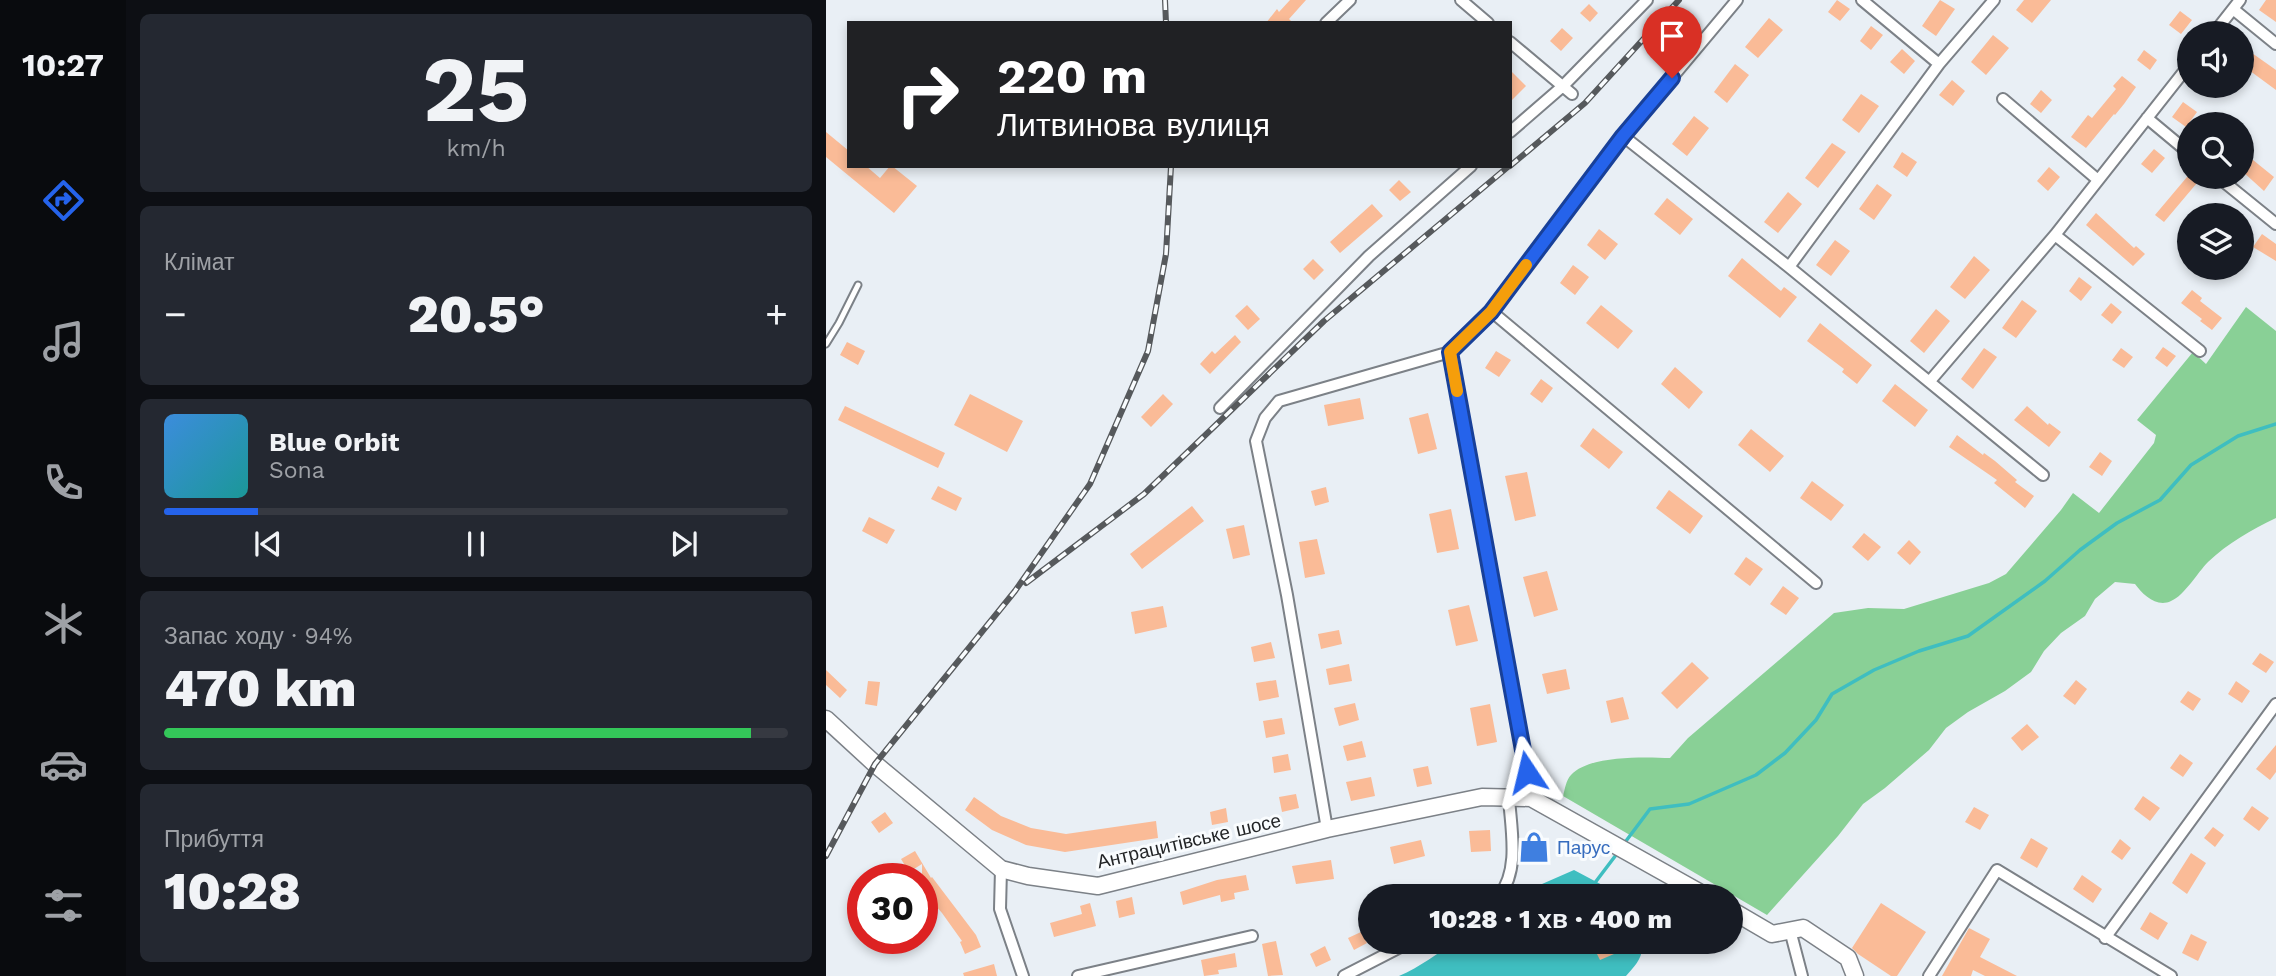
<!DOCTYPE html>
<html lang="uk">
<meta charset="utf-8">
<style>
body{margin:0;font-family:"Work Sans",sans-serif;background:#242831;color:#f1f3f6;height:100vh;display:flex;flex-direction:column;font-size:26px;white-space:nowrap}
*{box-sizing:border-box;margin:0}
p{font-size:23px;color:#9ea1a6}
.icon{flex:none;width:38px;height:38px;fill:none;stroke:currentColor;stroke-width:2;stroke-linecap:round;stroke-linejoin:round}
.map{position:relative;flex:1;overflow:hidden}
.side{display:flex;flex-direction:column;gap:14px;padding:14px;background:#0d0f14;width:700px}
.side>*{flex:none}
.hud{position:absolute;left:21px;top:21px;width:665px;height:147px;border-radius:0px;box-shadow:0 4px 10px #0003;background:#202124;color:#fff;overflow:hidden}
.buttons{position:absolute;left:1351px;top:21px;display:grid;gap:14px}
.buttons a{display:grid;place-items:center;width:77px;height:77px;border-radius:50%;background:#171b24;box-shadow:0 4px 10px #0003;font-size:35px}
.speed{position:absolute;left:21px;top:863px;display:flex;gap:14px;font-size:35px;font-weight:700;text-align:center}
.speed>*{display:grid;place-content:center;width:91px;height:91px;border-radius:50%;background:#171b24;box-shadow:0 4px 10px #0003;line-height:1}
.speed .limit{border:10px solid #d22;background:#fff;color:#111}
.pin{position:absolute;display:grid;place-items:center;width:60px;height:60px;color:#fff;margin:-72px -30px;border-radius:50% 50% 50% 0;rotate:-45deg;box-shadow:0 0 7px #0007}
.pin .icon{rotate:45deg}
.me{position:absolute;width:77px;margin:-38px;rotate:350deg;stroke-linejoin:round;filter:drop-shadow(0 0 5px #0008)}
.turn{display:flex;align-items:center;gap:24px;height:147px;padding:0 35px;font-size:32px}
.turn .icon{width:91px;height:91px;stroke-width:2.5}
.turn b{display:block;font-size:49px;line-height:60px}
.big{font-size:52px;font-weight:800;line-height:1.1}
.side .card{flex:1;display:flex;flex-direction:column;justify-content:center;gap:10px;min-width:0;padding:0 24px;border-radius:10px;background:#242831}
.side .dial{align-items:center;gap:0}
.dial b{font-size:91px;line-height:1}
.song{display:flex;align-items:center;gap:21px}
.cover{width:84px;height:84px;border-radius:10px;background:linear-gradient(135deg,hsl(210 70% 55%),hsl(180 70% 35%))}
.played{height:7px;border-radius:4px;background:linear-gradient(90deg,#2563eb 15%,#363941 15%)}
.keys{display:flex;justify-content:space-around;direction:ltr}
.heat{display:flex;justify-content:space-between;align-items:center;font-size:38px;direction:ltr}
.charge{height:10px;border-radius:5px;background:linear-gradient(90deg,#34c759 94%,#363941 0)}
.trip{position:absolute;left:532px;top:884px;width:385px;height:70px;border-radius:35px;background:#171b24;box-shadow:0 4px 10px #0003;font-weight:800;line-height:70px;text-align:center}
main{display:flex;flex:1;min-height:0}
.tab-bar{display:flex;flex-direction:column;width:126px;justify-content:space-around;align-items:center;background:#090b0e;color:#9ea1a6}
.tab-bar .icon{width:49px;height:49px}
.tab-bar .selected{color:#2563eb}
.tab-bar b{font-size:32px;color:#f1f3f6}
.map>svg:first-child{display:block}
.forest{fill:#89d096}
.water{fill:#3fbec0}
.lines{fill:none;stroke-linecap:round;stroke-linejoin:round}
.stream{stroke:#3fbec0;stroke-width:3.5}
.building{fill:#fabb97}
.service-casing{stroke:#7c8187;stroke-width:9}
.minor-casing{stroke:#7c8187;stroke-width:14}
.secondary-casing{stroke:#7c8187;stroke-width:19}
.service{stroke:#fff;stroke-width:5}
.minor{stroke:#fff;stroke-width:10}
.secondary{stroke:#fff;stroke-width:16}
.rail-casing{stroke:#56595c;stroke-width:6}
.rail{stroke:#f9fcfe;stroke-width:3.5;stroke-dasharray:10;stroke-linecap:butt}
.route-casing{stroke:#184099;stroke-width:18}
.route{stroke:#2563eb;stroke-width:12}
.slow{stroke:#f59e0b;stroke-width:12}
.labels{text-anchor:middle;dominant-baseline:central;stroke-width:6;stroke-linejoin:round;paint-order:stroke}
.street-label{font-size:19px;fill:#232527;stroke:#f9fcfe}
.shop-label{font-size:19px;fill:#366cbe;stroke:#f9fcfe;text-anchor:start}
</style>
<main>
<nav class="tab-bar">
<b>10:27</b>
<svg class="icon selected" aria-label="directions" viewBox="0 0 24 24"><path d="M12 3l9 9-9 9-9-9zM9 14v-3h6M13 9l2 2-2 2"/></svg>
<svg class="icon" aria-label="music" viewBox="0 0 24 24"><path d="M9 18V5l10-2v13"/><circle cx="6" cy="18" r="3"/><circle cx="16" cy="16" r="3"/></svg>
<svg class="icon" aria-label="phone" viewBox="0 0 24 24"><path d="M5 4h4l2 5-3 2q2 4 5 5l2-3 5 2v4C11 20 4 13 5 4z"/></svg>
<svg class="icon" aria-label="climate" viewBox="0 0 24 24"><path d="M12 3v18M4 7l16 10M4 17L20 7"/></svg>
<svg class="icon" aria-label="car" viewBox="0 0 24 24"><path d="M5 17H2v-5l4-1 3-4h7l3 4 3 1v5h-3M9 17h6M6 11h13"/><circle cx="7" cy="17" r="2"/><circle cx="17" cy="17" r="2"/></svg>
<svg class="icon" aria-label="filters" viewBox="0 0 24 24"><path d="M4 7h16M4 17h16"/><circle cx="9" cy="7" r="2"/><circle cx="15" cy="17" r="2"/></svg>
</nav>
<section class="side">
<div class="card dial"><b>25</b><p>km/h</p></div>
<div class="card"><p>Клімат</p>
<div class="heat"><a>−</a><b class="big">20.5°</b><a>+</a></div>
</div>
<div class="card">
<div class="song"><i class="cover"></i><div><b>Blue Orbit</b><p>Sona</p></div></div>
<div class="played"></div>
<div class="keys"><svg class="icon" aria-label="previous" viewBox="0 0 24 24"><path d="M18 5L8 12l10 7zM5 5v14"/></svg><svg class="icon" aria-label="pause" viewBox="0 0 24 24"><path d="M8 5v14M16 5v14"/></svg><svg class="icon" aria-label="next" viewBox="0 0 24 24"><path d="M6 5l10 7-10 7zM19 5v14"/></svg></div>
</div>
<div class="card"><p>Запас ходу · 94%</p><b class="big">470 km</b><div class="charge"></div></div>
<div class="card"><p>Прибуття</p><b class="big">10:28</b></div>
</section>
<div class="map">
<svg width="1450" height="976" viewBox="0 0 1450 976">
<rect width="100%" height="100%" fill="#e9eff5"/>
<path class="forest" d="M 1420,307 L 1450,331 L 1450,518 C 1425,530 1402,543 1382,562 C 1372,572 1358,596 1345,601 C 1331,608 1317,595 1309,584 L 1289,582 L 1269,599 L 1259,616 L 1235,633 L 1218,651 L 1205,672 L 1179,691 L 1142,712 L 1120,728 L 1103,750 L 1059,788 L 1037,804 L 1012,836 L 941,915 L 737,796 C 739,789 740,780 745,775 C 763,755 818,757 844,758 L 862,738 L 1008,613 L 1042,608 L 1078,609 L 1163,583 L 1180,574 L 1235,510 L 1247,493 L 1273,513 L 1328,443 L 1330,435 L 1311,420 L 1367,352 L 1380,364 Z"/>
<path class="water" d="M 748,870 L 797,896 L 704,896 L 716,884 Z
M 633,942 L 815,942 C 819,956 809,966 800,976 L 573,976 C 594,968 612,951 633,942 Z"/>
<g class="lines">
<path class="stream" d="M 797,845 L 824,809 L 863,804 L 930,775 L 959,753 L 990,720 L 1006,694 L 1048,670 L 1093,651 L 1142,636 L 1219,581 L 1254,550 L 1291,523 L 1334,500 L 1365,465 L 1412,436 L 1450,424
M 768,884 L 793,851"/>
</g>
<path class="building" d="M 464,0 L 480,0 L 463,19 L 467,23 L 440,23 L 451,9 L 453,12 Z
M 1011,0 L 1024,9 L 1014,21 L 1002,12 Z
M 1114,0 L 1129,9 L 1110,36 L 1096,26 Z
M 1198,0 L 1225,0 L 1206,23 L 1190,10 Z
M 1440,0 L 1450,0 L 1450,22 L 1433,10 Z
M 763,4 L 772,13 L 764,22 L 754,13 Z
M 1354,11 L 1366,20 L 1355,34 L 1343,25 Z
M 943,18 L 957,30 L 932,58 L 919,47 Z
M 1045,26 L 1057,35 L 1045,50 L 1034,41 Z
M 736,28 L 747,38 L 735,51 L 724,41 Z
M 1167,35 L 1183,48 L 1160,75 L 1145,62 Z
M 1416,46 L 1450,70 L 1450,90 L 1416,65 Z
M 1076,49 L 1089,61 L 1078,74 L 1064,62 Z
M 1318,50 L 1331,60 L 1324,70 L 1311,60 Z
M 909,64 L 923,75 L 901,103 L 888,92 Z
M 684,70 L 700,86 L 684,102 Z
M 1296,76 L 1310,87 L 1298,104 L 1289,115 L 1288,114 L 1260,148 L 1245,137 L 1262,115 L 1266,118 L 1290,89 L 1287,86 Z
M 1126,80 L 1139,91 L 1127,106 L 1113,95 Z
M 1215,90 L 1226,100 L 1215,113 L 1204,104 Z
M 1035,94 L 1053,106 L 1033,133 L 1016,120 Z
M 1357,102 L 1371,112 L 1360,127 L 1346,117 Z
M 868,116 L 883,128 L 861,156 L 846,144 Z
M 0,132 L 23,151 L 23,166 L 40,166 L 54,178 L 64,166 L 66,166 L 91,186 L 68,213 L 0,157 Z
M 1006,143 L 1020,152 L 992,188 L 979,178 Z
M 1328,149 L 1339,158 L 1326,173 L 1315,164 Z
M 1416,151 L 1448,177 L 1438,191 L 1416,171 Z
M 1076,152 L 1091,162 L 1081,177 L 1067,167 Z
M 1223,167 L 1234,177 L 1222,191 L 1211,181 Z
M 1361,177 L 1376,177 L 1338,222 L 1329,215 Z
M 573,180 L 585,192 L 574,201 L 563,190 Z
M 1051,184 L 1066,195 L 1048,220 L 1033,209 Z
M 962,192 L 976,204 L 952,233 L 938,222 Z
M 841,198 L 867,219 L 854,235 L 828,214 Z
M 546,204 L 557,216 L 514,253 L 504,242 Z
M 1270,213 L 1308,248 L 1310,246 L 1319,254 L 1307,266 L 1260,225 Z
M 773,229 L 792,244 L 779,260 L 761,245 Z
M 1436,234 L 1450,244 L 1450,261 L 1427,247 Z
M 1009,240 L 1024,251 L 1005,276 L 990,265 Z
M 1148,256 L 1164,270 L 1139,299 L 1124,287 Z
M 916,258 L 955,291 L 958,287 L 971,297 L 954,318 L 902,276 Z
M 487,259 L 498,270 L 488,280 L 477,269 Z
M 747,265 L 763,277 L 749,295 L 734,283 Z
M 1253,277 L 1266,287 L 1255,301 L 1243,291 Z
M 1366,290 L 1376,298 L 1374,301 L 1396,318 L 1386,330 L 1374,321 L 1376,319 L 1355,303 Z
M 1196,300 L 1211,311 L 1190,338 L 1176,328 Z
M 1285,303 L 1296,312 L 1286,324 L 1275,315 Z
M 421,305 L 434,319 L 422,330 L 409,316 Z
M 775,305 L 807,331 L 792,349 L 760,323 Z
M 1110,309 L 1124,321 L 1098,353 L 1084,341 Z
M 994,323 L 1046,365 L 1031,384 L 1016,372 L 1018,369 L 981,341 Z
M 409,335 L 415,342 L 384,374 L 374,364 L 386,351 L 389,354 Z
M 21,342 L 39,351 L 32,365 L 14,355 Z
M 1337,347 L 1350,356 L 1341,367 L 1329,358 Z
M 1158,348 L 1171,357 L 1147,389 L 1135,379 Z
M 1295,348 L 1307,357 L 1298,368 L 1286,360 Z
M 670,351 L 685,360 L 673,377 L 659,368 Z
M 849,367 L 877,392 L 863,409 L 835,384 Z
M 715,379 L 727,388 L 716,403 L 704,394 Z
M 1069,384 L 1102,410 L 1089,427 L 1056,401 Z
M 144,394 L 197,421 L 181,452 L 128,425 Z
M 337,394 L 347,404 L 325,427 L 315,417 Z
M 534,398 L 538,419 L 502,426 L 498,405 Z
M 19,406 L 119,453 L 112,468 L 12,420 Z
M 1201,406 L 1222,425 L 1223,423 L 1235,432 L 1223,447 L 1188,420 Z
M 602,413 L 611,449 L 592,454 L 583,418 Z
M 767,428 L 797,452 L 783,469 L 754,446 Z
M 925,429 L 958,456 L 944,472 L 912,445 Z
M 1131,435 L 1157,455 L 1158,453 L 1169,461 L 1191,480 L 1189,482 L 1208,496 L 1199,508 L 1168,483 L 1171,480 L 1123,447 Z
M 1274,452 L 1286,461 L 1276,476 L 1263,467 Z
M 701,472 L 710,516 L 689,521 L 679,476 Z
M 986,481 L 1018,505 L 1005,521 L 974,498 Z
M 112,486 L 136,498 L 130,511 L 105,499 Z
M 500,487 L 503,502 L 489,506 L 485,491 Z
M 843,490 L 877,516 L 864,534 L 830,508 Z
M 366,506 L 378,521 L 316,569 L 304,554 Z
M 625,509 L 633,549 L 611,553 L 603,514 Z
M 43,517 L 69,530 L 61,544 L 36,531 Z
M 418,525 L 424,555 L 407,559 L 400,529 Z
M 1038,533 L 1055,547 L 1042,561 L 1026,547 Z
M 491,539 L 499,574 L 479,578 L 473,542 Z
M 1083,540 L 1095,552 L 1084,565 L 1071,553 Z
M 920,557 L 937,569 L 924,586 L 908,574 Z
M 721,571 L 732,610 L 708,617 L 697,577 Z
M 957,586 L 973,598 L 960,615 L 944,604 Z
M 643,605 L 652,641 L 630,646 L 622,610 Z
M 337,606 L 341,627 L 309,634 L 305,612 Z
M 513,630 L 516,644 L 495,649 L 492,634 Z
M 445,642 L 449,658 L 428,662 L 425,647 Z
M 1434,653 L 1448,662 L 1440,673 L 1426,664 Z
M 866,662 L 883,678 L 851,709 L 835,693 Z
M 523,664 L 526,681 L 503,685 L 500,669 Z
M 740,669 L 744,689 L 721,694 L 716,674 Z
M 0,670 L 21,690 L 14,698 L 0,685 Z
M 450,680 L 453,697 L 433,701 L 430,683 Z
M 1250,680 L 1261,689 L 1249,705 L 1237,696 Z
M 42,681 L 54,682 L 51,706 L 39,704 Z
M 1410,681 L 1424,691 L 1416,703 L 1402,694 Z
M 1362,691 L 1375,699 L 1367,711 L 1354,702 Z
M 797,697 L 803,719 L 785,723 L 780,701 Z
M 529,703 L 533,720 L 513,726 L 508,708 Z
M 664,704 L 671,742 L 651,746 L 644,708 Z
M 456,718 L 459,734 L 440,738 L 437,721 Z
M 1201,724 L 1213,737 L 1196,751 L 1185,738 Z
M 536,741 L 540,757 L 521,761 L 517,746 Z
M 1450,745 L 1450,772 L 1444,780 L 1430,769 Z
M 462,754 L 465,770 L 448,773 L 446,757 Z
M 1354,754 L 1367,763 L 1357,777 L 1344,768 Z
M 602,766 L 606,784 L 591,787 L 587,769 Z
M 545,777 L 549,796 L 525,801 L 520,782 Z
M 470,794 L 473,808 L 456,812 L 453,797 Z
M 1317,796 L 1334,808 L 1324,821 L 1308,809 Z
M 148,797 L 175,816 L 205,828 L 240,834 L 330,821 L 332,838 L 239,852 L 200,845 L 166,830 L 139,810 Z
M 1426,806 L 1443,818 L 1433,831 L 1417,819 Z
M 1148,807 L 1163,815 L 1154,830 L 1139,822 Z
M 400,808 L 402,822 L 386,825 L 384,812 Z
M 59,812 L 67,823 L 53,833 L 45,822 Z
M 1387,827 L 1398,835 L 1389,847 L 1378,838 Z
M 664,830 L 665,851 L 645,852 L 643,831 Z
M 708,833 L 721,841 L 709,861 L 695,854 Z
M 1205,838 L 1222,848 L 1211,868 L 1194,858 Z
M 1294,839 L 1305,848 L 1296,860 L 1285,852 Z
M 595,840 L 599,856 L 568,864 L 564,847 Z
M 89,851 L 105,878 L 106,877 L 150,935 L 155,947 L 139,954 L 134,942 L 136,941 L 116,913 L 96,890 L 96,864 L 83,872 L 75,859 Z
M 1365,853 L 1380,863 L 1361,894 L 1346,883 Z
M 505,860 L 508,879 L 470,884 L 466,866 Z
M 420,875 L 423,890 L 408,893 L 409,899 L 395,902 L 394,895 L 357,905 L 354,892 L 391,880 Z
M 1256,875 L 1276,889 L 1267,903 L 1247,889 Z
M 306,897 L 309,914 L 293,918 L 290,901 Z
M 264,903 L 270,926 L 228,937 L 224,923 L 256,914 L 254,906 Z
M 1055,903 L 1100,932 L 1071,976 L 1065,976 L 1032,954 L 1026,948 Z
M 1324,912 L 1342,923 L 1332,940 L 1314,929 Z
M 1143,928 L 1164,939 L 1154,957 L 1191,976 L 1159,976 L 1147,970 L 1145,976 L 1116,976 Z
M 535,932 L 541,943 L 528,950 L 522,938 Z
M 1365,934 L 1381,942 L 1372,961 L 1356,953 Z
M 450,941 L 457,975 L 442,976 L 436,944 Z
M 765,942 L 782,942 L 788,954 L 774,960 Z
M 499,946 L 505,960 L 490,967 L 484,954 Z
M 409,953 L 411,967 L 392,970 L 393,974 L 378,976 L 375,960 Z
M 168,964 L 171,976 L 138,976 L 137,973 Z"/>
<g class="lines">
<defs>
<path id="service" d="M 0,344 L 13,323 L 32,285"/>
<path id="minor" d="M 635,0 L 662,23
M 1036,0 L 1113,64
M 1407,9 L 1450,44
M 500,23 L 524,0
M 1388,33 L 1414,0
M 684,42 L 746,94
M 1177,99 L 1272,180
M 1321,118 L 1363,153
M 684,132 L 737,86 L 821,0
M 797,136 L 963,267 L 1217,475
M 1392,177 L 1450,224
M 1229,235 L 1374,351
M 963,267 L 1113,64 L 1168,0
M 665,311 L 990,583
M 624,352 L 705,798
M 1104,381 L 1229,235 L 1363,65
M 394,408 L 543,256 L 645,166
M 501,829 L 461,595 L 430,441 L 439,418 L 453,401 L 624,352 L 665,311 L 797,136 L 911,0
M 175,869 L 174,909 L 197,976
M 673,896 C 694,870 685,829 683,798
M 964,930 L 976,976
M 1279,938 L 1450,704
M 252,976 L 426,936
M 518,976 L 584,942
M 1103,976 L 1171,870 L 1345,976"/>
<path id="secondary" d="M 0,719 L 49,764 L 175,869 L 202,876 L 272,886 L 501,829 L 656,797 L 705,798 L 880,896
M 905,910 L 946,934 L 977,928 L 1022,958 L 1029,976"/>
</defs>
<use href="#service" class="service-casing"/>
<use href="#minor" class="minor-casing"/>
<use href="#secondary" class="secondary-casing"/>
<use href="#service" class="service"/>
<use href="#minor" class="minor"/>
<use href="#secondary" class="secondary"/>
<defs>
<path id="rail" d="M 339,0 L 340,23
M 684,166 L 759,103 L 853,0
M 200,583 L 318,494 L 498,321 L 683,166
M 0,856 L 49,764 L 189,591 L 264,484 L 322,351 L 340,254 L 345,166"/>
</defs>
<use href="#rail" class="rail-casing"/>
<use href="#rail" class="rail"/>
</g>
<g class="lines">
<defs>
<path id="route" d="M 701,772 L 624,352 L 665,312 L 797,136 L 846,78"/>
</defs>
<use href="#route" class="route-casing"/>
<use href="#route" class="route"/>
<path class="slow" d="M 631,391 L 624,352 L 665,312 L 700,265"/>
</g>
<defs>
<symbol id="shop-bare" viewBox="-9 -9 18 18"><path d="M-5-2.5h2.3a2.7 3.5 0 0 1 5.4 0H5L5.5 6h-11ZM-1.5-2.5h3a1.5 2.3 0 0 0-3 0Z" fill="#3f7fe0" stroke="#f9fcfe" stroke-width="2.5" paint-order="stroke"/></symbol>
</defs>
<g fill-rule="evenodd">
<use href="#shop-bare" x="686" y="825" width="44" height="44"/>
</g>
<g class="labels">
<g class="street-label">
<text transform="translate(363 841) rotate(-13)">Антрацитівське шосе</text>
</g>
<g class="shop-label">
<text x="731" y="847">Парус</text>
</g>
</g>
</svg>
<div class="buttons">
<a><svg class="icon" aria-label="sound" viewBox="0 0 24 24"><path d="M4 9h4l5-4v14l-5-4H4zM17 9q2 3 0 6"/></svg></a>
<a><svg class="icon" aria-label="search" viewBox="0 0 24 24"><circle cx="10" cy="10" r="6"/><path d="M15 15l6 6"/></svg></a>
<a><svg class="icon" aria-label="layers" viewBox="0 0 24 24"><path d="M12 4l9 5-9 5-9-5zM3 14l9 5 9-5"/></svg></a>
</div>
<div class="speed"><div class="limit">30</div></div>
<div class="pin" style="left:846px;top:78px;background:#d93025"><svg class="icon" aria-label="arrive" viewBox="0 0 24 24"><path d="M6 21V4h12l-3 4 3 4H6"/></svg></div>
<svg class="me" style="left:701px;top:772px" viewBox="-20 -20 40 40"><path d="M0-17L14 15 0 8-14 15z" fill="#2563eb" stroke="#fff" stroke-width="4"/></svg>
<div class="trip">10:28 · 1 хв · 400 m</div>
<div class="hud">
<div class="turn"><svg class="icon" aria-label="right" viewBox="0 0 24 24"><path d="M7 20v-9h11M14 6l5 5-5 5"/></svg><div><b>220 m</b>Литвинова вулиця</div></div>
</div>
</div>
</main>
